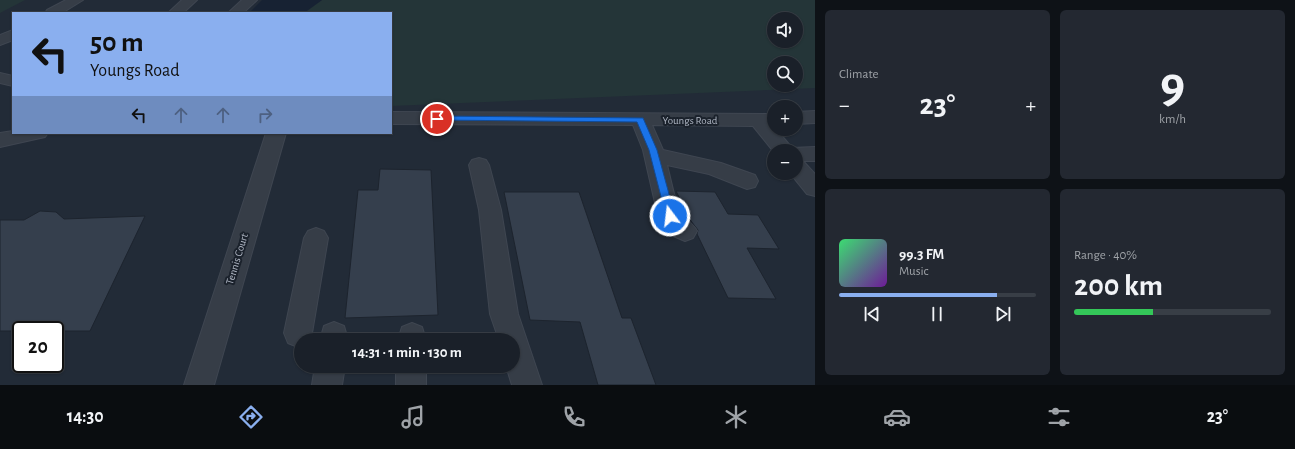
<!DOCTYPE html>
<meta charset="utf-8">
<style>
body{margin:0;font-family:"Alegreya Sans",sans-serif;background:#232831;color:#f1f3f6;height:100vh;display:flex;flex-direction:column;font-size:15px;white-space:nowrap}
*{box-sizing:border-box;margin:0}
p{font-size:13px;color:#9fa3a8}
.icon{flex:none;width:22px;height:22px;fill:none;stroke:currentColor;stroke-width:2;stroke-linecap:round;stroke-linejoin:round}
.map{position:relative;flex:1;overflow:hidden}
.drawer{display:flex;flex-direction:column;gap:10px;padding:10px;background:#0e1217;width:480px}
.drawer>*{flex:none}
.hud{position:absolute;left:12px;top:12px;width:380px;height:122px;border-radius:0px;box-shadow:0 1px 3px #0004,0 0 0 1px #383e46;background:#8aafef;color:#111;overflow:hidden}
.tools{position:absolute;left:767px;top:12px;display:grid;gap:8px}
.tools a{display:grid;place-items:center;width:36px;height:36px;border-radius:50%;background:#1a2029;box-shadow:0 1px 3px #0004,0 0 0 1px #383e46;font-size:20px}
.speed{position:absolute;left:12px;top:321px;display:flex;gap:8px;font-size:20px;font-weight:700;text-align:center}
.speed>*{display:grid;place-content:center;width:52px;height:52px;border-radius:50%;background:#1a2029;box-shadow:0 1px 3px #0004,0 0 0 1px #383e46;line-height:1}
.speed .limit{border:2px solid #111;border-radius:6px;background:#fff;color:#111}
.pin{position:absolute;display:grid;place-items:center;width:34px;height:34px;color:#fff;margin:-17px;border:2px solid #fff;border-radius:50%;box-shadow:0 1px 4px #0007}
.me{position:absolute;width:44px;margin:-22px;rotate:345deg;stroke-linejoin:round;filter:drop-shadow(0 0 3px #0008)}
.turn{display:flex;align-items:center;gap:14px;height:84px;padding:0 12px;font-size:18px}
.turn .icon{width:52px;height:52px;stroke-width:2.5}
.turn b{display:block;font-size:28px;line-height:34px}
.lanes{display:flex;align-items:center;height:38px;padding:0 12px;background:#0003;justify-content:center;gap:20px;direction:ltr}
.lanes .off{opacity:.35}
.big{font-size:30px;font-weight:700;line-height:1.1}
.drawer .widget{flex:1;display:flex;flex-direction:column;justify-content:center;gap:6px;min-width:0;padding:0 14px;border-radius:6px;background:#232831}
.drawer .dial{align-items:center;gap:0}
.dial b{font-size:52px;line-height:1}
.song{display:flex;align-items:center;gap:12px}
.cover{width:48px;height:48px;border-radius:6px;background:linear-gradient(135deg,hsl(140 70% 55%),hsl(280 70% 35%))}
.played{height:4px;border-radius:2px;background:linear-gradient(90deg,#8aafef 80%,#383e46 80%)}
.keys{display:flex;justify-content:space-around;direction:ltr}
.heat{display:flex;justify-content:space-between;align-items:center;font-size:22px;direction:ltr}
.charge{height:6px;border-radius:3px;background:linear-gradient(90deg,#34c759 40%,#383e46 0)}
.drawer .tiles{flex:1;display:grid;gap:10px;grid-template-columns:repeat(2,1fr)}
.trip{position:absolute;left:294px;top:333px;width:226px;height:40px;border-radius:20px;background:#1a2029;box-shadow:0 1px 3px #0004,0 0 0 1px #383e46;font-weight:700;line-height:40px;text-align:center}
.menu{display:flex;height:64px;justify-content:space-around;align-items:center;background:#0a0d10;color:#9fa3a8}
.menu .icon{width:28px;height:28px}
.menu .on{color:#8aafef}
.menu b{font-size:18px;color:#f1f3f6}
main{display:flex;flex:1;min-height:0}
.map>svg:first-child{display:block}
.green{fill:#243538;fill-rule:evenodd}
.water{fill:#172233}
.building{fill:#353f4d;stroke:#1d242e}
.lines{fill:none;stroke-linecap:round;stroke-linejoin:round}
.minor-casing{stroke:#3f4651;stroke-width:2}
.minor{fill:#363d47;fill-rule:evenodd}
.route{fill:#1a73e8;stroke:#114b97}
.labels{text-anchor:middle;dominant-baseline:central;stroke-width:4;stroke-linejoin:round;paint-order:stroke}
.street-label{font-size:11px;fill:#b0b7c4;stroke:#1b222c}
</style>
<main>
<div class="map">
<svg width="815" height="385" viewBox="0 0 815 385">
<rect width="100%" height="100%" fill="#222b37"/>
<path class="green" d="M 0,0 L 25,0 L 0,13 Z
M 322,0 L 815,0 L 815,88 L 391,106 L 391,13 L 304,13 ZM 774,19 L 796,19 L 796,41 L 774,41 ZM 774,63 L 796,63 L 796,85 L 774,85 Z"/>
<path class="water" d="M 262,0 L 322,0 L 304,13 L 249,13 Z"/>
<path class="building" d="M 380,169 L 431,170 L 438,315 L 345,318 L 358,190 L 378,190 Z
M 676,191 L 715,192 L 728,214 L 758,215 L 779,249 L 747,248 L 776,299 L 728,298 L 697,234 L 698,230 L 691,221 Z
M 504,192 L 579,192 L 622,318 L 631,318 L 656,385 L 598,385 L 580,322 L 530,320 Z
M 40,211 L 56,212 L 64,219 L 145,216 L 90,331 L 0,331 L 0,220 L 24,220 Z"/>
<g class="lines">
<defs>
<path id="minor" d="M 66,0 L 83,0 L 62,13 L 45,13 L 47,10 Z
M 182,0 L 197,0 L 183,13 L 168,13 Z
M 242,0 L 257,0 L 243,13 L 228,13 Z
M 13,30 L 13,40 L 0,45 L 0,35 Z
M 0,73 L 13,76 L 13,86 L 0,83 Z
M 815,111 L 815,123 L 796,124 L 796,112 Z
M 391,112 L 774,114 L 774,129 L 776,129 L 792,148 L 815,147 L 815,161 L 803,161 L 815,174 L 815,196 L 807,194 L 790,173 L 796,173 L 796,151 L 774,152 L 753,126 L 652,125 L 663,150 L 721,163 L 755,175 L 758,181 L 755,187 L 747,189 L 709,174 L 667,165 C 671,180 674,198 680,212 C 684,220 693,223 697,231 L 693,238 L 685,241 L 671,235 L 658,216 L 643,150 L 633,125 L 391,124 Z
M 13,131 L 13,133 L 48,133 L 45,137 L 0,147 L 0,133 Z
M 266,133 L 286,133 L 214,385 L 184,385 Z
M 479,158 L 486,160 L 489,165 L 501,210 L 518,314 L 542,385 L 512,385 L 506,366 L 513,366 L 513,340 L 499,340 L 490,314 L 479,210 L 469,165 L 472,160 Z
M 316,228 L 324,231 L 328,238 L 312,333 L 309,340 L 301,340 L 301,345 L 298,347 L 288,343 L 284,333 L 304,238 L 308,231 Z
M 334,322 L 344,326 L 348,340 L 320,340 L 324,326 Z
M 412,323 L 422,327 L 426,340 L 398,340 L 402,327 Z
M 315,366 L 345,366 L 342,385 L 312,385 Z
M 396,366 L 426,366 L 426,385 L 396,385 Z"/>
</defs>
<use href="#minor" class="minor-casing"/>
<use href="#minor" class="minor"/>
</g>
<path class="route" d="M 437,116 L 643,118 L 657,150 L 675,216 L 670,220 L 666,216 L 649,150 L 637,122 L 434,120 L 434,117 Z"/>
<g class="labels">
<g class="street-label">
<text x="690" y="120">Youngs Road</text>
<text transform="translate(237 259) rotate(-73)">Tennis Court</text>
</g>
</g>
</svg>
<div class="tools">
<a><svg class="icon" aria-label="sound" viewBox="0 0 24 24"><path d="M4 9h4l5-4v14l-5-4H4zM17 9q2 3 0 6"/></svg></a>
<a><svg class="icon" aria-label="search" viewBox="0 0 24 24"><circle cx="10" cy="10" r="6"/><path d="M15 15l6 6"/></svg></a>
<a>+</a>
<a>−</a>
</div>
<div class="speed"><div class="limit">20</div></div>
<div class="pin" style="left:437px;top:119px;background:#d93025"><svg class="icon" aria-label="arrive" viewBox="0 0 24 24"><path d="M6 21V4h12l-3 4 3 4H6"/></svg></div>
<svg class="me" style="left:670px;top:216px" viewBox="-20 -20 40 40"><circle r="17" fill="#1a73e8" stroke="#fff" stroke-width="3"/><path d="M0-11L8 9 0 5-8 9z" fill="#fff"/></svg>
<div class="trip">14:31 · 1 min · 130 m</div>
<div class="hud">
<div class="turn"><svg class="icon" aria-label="left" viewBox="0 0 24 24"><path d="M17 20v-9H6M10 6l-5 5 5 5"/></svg><div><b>50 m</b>Youngs Road</div></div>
<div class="lanes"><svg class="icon" aria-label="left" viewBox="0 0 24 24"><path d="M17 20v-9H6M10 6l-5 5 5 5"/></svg><svg class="icon off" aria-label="ahead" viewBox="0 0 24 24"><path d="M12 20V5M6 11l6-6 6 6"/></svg><svg class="icon off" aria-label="ahead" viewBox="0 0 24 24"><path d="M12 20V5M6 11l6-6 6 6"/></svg><svg class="icon off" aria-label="right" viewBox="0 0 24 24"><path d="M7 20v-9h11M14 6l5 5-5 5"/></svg></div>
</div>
</div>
<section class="drawer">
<div class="tiles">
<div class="widget"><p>Climate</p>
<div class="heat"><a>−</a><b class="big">23°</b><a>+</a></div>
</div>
<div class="widget dial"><b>9</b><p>km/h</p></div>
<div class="widget">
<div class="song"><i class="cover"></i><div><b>99.3 FM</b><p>Music</p></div></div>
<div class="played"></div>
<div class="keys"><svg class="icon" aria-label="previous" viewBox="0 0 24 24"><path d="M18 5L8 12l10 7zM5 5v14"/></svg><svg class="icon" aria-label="pause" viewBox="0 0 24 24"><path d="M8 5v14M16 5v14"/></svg><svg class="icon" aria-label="next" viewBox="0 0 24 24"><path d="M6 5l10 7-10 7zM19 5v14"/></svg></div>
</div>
<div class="widget"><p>Range · 40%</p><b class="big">200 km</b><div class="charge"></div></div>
</div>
</section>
</main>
<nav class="menu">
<b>14:30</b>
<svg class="icon on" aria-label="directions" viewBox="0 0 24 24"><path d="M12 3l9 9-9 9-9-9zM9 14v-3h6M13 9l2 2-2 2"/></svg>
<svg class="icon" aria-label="music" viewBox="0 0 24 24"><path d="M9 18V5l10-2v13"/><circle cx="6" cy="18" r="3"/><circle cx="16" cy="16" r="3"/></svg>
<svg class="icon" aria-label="phone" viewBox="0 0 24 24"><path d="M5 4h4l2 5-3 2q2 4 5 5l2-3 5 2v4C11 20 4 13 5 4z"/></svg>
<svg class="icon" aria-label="climate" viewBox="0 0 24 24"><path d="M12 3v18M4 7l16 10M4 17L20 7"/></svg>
<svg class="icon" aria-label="car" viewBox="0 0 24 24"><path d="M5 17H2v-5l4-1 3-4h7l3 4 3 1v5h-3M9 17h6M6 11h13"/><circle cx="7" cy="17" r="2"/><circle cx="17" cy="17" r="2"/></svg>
<svg class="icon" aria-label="filters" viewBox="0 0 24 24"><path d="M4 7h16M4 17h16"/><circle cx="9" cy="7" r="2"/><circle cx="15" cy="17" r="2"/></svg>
<b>23°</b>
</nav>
